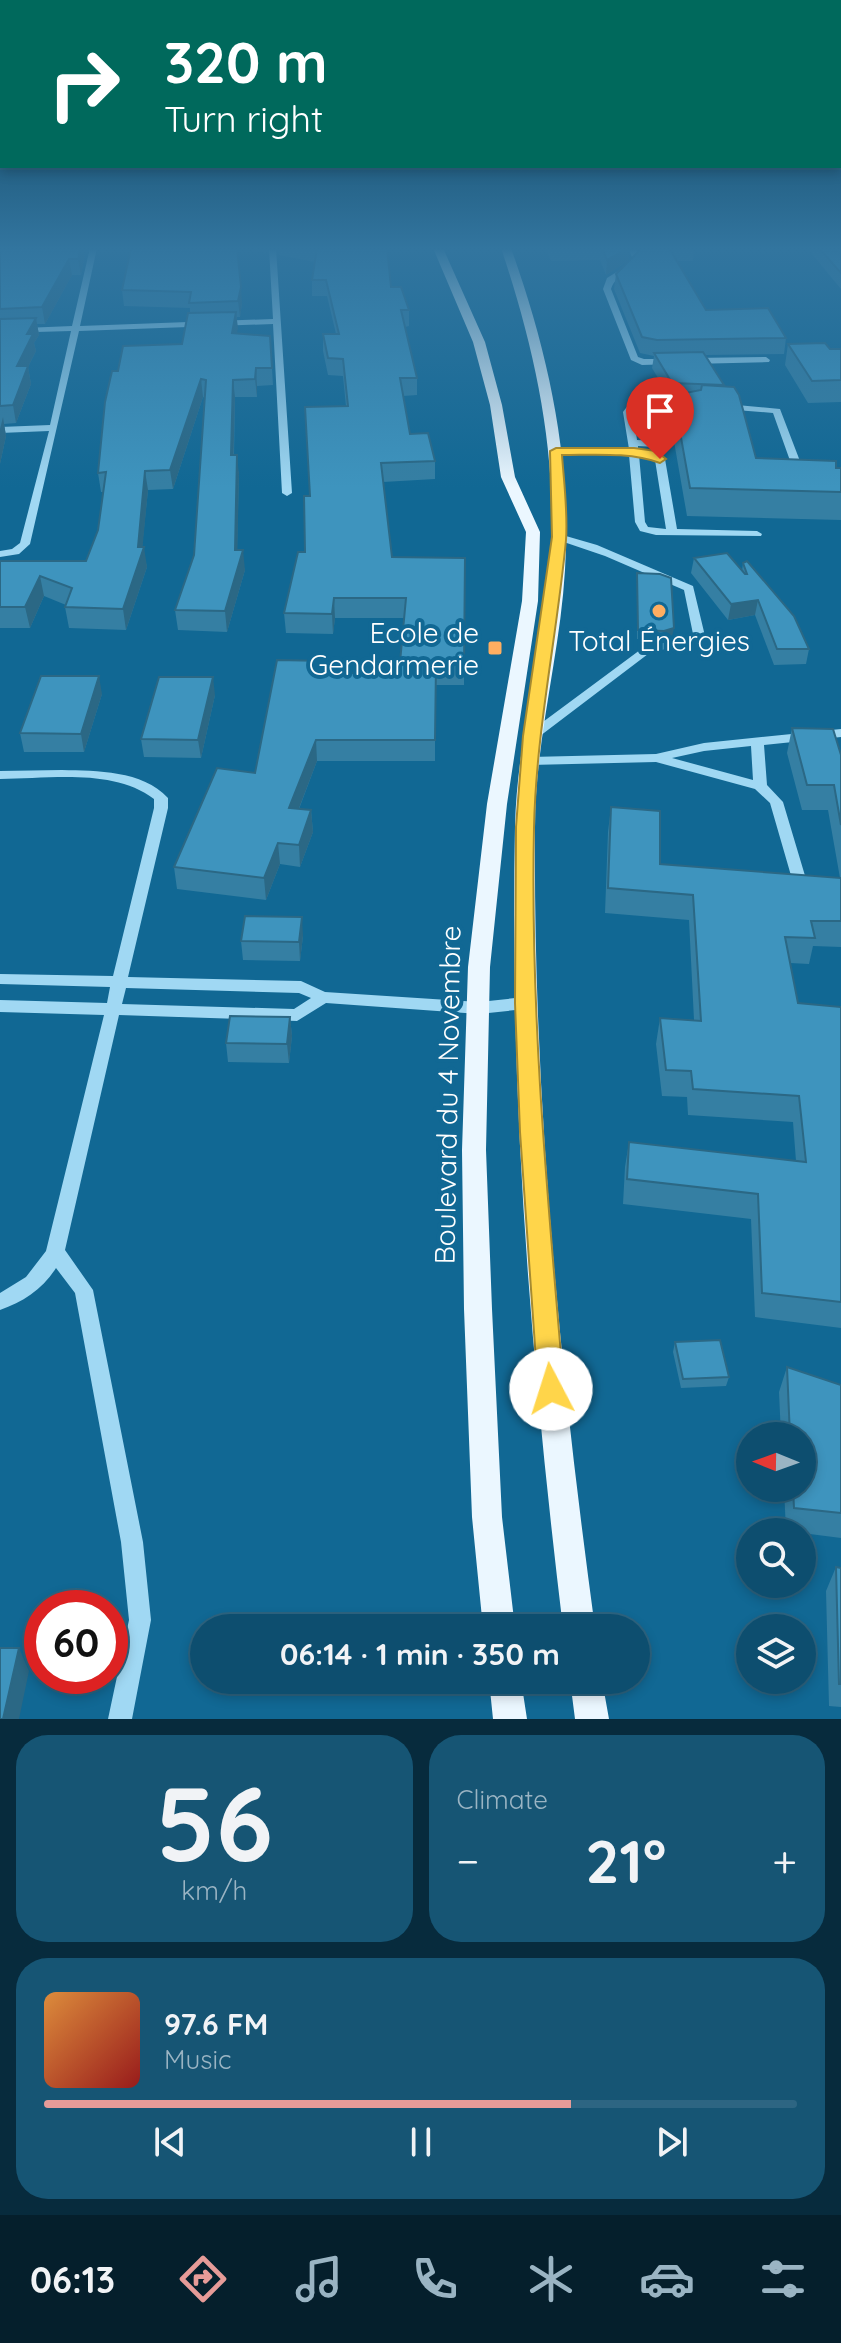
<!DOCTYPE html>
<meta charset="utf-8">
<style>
body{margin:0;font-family:Quicksand,sans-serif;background:#165574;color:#f1f3f6;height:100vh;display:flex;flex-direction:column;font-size:30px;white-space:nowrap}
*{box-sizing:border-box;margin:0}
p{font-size:26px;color:#9ab4c3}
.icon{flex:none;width:44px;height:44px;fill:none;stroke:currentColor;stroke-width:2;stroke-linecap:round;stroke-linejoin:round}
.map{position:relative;height:1719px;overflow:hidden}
.drawer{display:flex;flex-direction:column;gap:16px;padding:16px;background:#072b3d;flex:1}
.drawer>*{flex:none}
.banner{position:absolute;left:0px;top:0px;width:842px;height:168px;box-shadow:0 4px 12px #0003,0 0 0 2px #2d6582;background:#00695c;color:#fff;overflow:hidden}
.needle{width:52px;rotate:271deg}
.controls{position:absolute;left:736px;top:1422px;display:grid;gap:16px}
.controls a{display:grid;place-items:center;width:80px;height:80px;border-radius:50%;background:#0d4e6f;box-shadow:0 4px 12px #0003,0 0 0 2px #2d6582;font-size:40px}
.speed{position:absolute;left:24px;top:1590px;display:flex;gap:16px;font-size:40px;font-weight:700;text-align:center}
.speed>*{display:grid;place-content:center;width:104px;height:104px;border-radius:50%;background:#0d4e6f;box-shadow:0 4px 12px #0003,0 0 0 2px #2d6582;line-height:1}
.speed .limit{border:12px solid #d22;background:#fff;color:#111}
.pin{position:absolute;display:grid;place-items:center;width:68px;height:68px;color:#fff;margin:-82px -34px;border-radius:50% 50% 50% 0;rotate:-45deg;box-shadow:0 0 8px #0007}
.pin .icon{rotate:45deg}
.me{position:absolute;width:88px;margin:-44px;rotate:355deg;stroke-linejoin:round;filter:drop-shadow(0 0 6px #0008)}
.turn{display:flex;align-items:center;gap:28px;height:168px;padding:0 32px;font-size:36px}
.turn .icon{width:104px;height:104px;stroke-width:2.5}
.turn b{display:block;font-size:56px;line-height:68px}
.big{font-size:60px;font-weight:700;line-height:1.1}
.drawer .widget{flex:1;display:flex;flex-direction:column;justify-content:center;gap:12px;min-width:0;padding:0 28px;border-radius:32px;background:#165574}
.drawer .dial{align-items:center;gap:0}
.dial b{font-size:104px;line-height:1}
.song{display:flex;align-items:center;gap:24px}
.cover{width:96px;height:96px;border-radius:12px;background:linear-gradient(135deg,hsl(30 70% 55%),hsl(0 70% 35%))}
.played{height:8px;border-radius:4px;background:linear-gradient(90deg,#e69b98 70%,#2d6582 70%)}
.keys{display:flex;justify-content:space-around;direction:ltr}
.heat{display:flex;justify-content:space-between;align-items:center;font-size:44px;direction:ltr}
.drawer .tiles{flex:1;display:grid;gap:16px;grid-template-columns:1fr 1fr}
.widget:last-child{grid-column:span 2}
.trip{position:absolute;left:190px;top:1614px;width:460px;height:80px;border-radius:40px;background:#0d4e6f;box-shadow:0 4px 12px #0003,0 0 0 2px #2d6582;font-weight:700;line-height:80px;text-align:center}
.dock{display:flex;height:128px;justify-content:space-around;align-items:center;background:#051f2c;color:#9ab4c3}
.dock .icon{width:56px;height:56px}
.dock .on{color:#e69b98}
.dock b{font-size:36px;color:#f1f3f6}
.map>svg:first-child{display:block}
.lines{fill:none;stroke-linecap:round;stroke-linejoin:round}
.minor{fill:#a0d8f3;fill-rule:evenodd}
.major{fill:#ebf7ff;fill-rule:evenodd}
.wall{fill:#357fa3}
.shaded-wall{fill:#2b6885}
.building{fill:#3e94be;stroke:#2b6885;stroke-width:2}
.route{fill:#ffd54a;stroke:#a68a30;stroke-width:2}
.poi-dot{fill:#ffae61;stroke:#116894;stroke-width:3}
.labels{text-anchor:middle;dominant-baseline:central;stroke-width:8;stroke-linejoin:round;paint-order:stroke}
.poi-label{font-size:28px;fill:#fff;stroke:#116894;text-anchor:end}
.street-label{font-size:28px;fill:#fff;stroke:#116894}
</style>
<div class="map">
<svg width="841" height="1719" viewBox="0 0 841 1719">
<rect width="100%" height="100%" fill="#116894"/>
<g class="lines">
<path class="minor" d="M 90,248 L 97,248 L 80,326 L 273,319 L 269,248 L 276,248 L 292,493 L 287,496 L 282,493 L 273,324 L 79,331 L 30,544 L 19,554 L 0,557 L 0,551 L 12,549 L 20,543 L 49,431 L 0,433 L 0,427 L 50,425 L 71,331 L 0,333 L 0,329 L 72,326 Z
M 628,248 L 636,248 C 647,273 617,269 611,289 L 638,357 L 644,359 L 670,359 L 673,360 L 673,364 L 642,365 L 631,360 L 603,289 L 607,278 L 631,263 L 632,257 Z
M 766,357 L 770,360 L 769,362 L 691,364 L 687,361 L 691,358 Z
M 644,400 L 693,402 L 698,405 L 693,408 L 644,406 L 635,408 L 633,412 L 637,440 L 655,441 L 660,439 L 661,415 L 692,410 L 697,413 L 669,419 L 668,442 L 656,447 L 638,446 L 638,449 L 654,451 L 665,459 L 677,529 L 757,531 L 762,534 L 761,536 L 656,535 L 640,531 L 635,522 L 629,455 L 556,454 L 551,451 L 556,448 L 629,449 L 623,412 L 629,404 ZM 639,455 L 649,456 L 655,460 L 666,529 L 648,527 L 645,522 Z
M 726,404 L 780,409 L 803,469 L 801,471 L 793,469 L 773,413 L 723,409 L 721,407 Z
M 559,534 L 597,545 L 693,586 L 705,636 L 703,638 L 648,654 L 536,739 L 532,740 L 526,736 L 528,733 L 640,650 L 693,634 L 684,590 L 605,556 L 555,539 L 554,537 Z
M 841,729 L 841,737 L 764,745 L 767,785 L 783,802 L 806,879 L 799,884 L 792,879 L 770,803 L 755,789 L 656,762 L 530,765 L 524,761 L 530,757 L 656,754 L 704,743 ZM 751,746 L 753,780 L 672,758 L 704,751 Z
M 62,770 C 97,771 142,770 168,798 L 168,808 L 128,977 L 301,981 L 325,992 L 479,1002 L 525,997 L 531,999 L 533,1003 L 531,1007 L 525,1009 L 479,1014 L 326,1003 L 297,1021 L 119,1015 L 65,1250 L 93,1290 L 143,1542 L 151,1620 L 132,1719 L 108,1719 L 129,1620 L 121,1542 L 75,1293 L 56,1268 C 43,1289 23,1302 0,1310 L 0,1293 L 26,1277 L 46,1251 L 104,1015 L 0,1012 L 0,1000 L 107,1003 L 110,987 L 0,984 L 0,974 L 113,976 L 154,808 L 154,799 C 113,768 49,779 0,779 L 0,771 ZM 126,988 L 299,993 L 311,998 L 294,1009 L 122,1004 Z"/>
<path class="major" d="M 433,248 L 443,248 L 485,342 L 502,405 L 515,477 L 540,532 L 538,601 L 507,804 L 490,967 L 486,1150 L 492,1309 L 502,1517 L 515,1628 L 483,1628 L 472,1517 L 464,1309 L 462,1150 L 468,967 L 487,804 L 522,601 L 526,532 L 501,477 L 490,405 L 473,342 Z
M 501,248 L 511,248 C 548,352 572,459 565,570 C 560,656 535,740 535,827 C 533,1095 559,1363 595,1628 L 563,1628 C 531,1362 509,1094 515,826 C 517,740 542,656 550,570 C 559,460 536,352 501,248 Z
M 489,1680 L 521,1680 L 527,1719 L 493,1719 Z
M 570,1680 L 602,1680 L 609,1719 L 575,1719 Z"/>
</g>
<path class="wall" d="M 0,248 L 85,254 L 81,275 L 72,275 L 45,324 L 37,324 L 39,335 L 34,343 L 36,351 L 28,367 L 31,384 L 16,423 L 4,424 L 6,436 L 0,464 Z
M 131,248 L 242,303 L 240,317 L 237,317 L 237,333 L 270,336 L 273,385 L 257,386 L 257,397 L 235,397 L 234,455 L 239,474 L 237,550 L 245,570 L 227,632 L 178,630 L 175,610 L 194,555 L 205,398 L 203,397 L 173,489 L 148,490 L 142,547 L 147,567 L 126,630 L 69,628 L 65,607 L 66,605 L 44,596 L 30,628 L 0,628 L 0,561 L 86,561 L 98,530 L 103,492 L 101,492 L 98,473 L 118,371 L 182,344 L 190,313 L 190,308 L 124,306 L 122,290 Z
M 240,248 L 267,248 L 266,253 Z
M 277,248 L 387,248 L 391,287 L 409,310 L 409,326 L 405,327 L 417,378 L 417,395 L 403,396 L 410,434 L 435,461 L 435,479 L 383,482 L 392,557 L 464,665 L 464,685 L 435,685 L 435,761 L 317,761 L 299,809 L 311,810 L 313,832 L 300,867 L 280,864 L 266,900 L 177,889 L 174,867 L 255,773 L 327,661 L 328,673 L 399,673 L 404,618 L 335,618 L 333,634 L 286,633 L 284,613 L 305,552 L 310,496 L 346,406 L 343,376 L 328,375 L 323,351 L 323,334 L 336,334 L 327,296 L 312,296 L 312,280 L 315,262 L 279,255 Z
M 546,248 L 630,248 L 628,261 L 606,275 L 600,260 L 551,261 Z
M 638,248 L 694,248 L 693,261 L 677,261 L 706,310 L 786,338 L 784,354 L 705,355 L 724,385 L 756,458 L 841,468 L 841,520 L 687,516 L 672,430 L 675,398 L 670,398 L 652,368 L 654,356 L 640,353 L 614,289 L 616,274 L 639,252 Z
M 807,248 L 841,248 L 841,289 Z
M 788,344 L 830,349 L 841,349 L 841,402 L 808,403 L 785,365 Z
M 694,558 L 742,571 L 743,563 L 809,649 L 806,664 L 774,665 L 755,615 L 728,620 L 691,573 Z
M 637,573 L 672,637 L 663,640 L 637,639 Z
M 102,694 L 84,752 L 24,752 L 20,733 Z
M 215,695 L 201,758 L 144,757 L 141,739 Z
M 792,728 L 841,755 L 841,947 L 813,946 L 809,964 L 790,963 L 798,1003 L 841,1007 L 841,1328 L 755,1317 L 751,1219 L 623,1204 L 625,1167 L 629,1142 L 796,1161 L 793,1122 L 688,1115 L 687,1097 L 662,1096 L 656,1044 L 660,1018 L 694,1020 L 689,920 L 605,913 L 608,832 L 611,807 L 660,864 L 840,878 L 828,810 L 802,810 L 787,753 Z
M 303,936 L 300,961 L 243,960 L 241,941 Z
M 290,1017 L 292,1036 L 289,1063 L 228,1062 L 226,1043 Z
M 675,1342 L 729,1377 L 726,1386 L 681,1388 L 673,1352 Z
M 787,1367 L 841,1385 L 841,1538 L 802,1533 L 802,1532 L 786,1531 L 784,1488 L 802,1488 L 802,1436 L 781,1436 L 779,1392 Z
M 836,1567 L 841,1568 L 841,1707 L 829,1706 L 826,1591 Z"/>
<path class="shaded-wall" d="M 81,248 L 84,248 L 85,254 L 81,275 L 78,259 Z
M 628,248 L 630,248 L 628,261 L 606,275 L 607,260 Z
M 69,259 L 72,275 L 45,324 L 42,307 Z
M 241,287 L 242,303 L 240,317 L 238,301 Z
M 236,312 L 238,328 L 234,350 L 232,333 Z
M 36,318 L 39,335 L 34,343 L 36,351 L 28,367 L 31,384 L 16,423 L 13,405 L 17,366 L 27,334 Z
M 256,368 L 257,386 L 257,397 L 255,379 Z
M 201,379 L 203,397 L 173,489 L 170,470 Z
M 233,380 L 235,397 L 233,474 L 231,455 Z
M 3,417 L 6,436 L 0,464 L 0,429 Z
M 237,455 L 239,474 L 237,570 L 235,550 Z
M 145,471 L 148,490 L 142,553 L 144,547 L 147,567 L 126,630 L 123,609 L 138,547 Z
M 243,550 L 245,570 L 227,632 L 225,611 Z
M 40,576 L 44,596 L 30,628 L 25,607 Z
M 334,598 L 335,618 L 333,634 L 332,614 Z
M 758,600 L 755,615 L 728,620 L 731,604 Z
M 674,628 L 672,637 L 663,640 L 664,631 Z
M 99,676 L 102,694 L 84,752 L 81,734 Z
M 213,677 L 215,695 L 201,758 L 198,740 Z
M 316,740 L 317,761 L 291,829 L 289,808 Z
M 311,810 L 313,832 L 300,867 L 299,845 Z
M 278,843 L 280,864 L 266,900 L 264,878 Z
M 302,917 L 303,936 L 300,961 L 299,942 Z
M 290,1017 L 292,1036 L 289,1063 L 287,1044 Z
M 19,1648 L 29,1671 L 19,1719 L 3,1719 Z"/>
<path class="building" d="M 0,248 L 81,248 L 78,259 L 69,259 L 42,307 L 0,309 Z
M 131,248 L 237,248 L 241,287 L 238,301 L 189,303 L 191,292 L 122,290 Z
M 317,248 L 387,248 L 391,287 L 401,287 L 409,310 L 401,310 L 417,378 L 400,378 L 410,434 L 428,433 L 435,461 L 381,463 L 392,557 L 465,558 L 464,665 L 436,664 L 435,740 L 316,740 L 289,808 L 311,810 L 299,845 L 278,843 L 264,878 L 174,867 L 217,768 L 255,773 L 277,660 L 327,661 L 326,673 L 399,673 L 406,598 L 334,598 L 332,614 L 284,613 L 298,552 L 305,552 L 304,496 L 310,496 L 305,407 L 348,406 L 343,359 L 328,358 L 323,334 L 339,334 L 326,280 L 312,280 Z
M 602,248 L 628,248 L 607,260 Z
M 641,248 L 669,248 L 706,310 L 768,308 L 786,338 L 657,340 L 642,337 L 616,274 L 641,249 Z
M 819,248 L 841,248 L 841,273 Z
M 236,312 L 232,333 L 270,336 L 272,368 L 256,368 L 255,379 L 233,380 L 231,455 L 237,455 L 235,550 L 243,550 L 225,611 L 175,610 L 194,555 L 206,380 L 201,379 L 170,470 L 145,471 L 138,547 L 144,547 L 123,609 L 65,607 L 72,588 L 40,576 L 25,607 L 0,607 L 0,561 L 86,561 L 98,530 L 106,472 L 98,473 L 105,402 L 112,371 L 118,371 L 123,346 L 182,344 L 188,313 Z
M 36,318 L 27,334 L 33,334 L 17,366 L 28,366 L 13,405 L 0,406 L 0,319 Z
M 825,343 L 830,349 L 841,349 L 841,380 L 812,381 L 788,344 Z
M 703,352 L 724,385 L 672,383 L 654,353 Z
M 702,385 L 734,387 L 739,395 L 756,458 L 836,461 L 836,468 L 841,468 L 841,492 L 690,488 L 675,404 L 675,395 L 701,390 Z
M 727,553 L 745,574 L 747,574 L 743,563 L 747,561 L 794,616 L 809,649 L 777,649 L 758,600 L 731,604 L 694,558 Z
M 637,573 L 660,574 L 671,578 L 674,628 L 664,631 L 638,630 Z
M 41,676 L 99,676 L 81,734 L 20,733 Z
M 159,677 L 213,677 L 198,740 L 141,739 Z
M 792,728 L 833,729 L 841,755 L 841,825 L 834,785 L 807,785 Z
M 611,807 L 660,811 L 660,864 L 841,878 L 841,921 L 811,921 L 815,938 L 785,937 L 798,1003 L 841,1007 L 841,1302 L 762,1293 L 758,1194 L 627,1179 L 629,1142 L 806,1162 L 799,1096 L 693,1089 L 691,1071 L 666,1070 L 660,1018 L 701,1021 L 693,895 L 608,888 Z
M 245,916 L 302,917 L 299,942 L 241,941 Z
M 230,1016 L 290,1017 L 287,1044 L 226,1043 Z
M 720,1340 L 729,1377 L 683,1379 L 675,1342 Z
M 787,1367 L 841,1385 L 841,1513 L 794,1508 L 793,1488 L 802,1488 L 802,1436 L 790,1436 Z
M 836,1567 L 841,1568 L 841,1684 L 839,1684 Z
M 0,1648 L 19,1648 L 3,1719 L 0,1719 Z"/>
<linearGradient id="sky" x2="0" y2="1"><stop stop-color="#093951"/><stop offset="0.51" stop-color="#32759f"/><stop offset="1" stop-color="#32759f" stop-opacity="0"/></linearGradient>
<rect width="841" height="488" fill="url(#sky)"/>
<path class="route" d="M 634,448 L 656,451 L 666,459 L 660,463 C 630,452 595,455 562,455 C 564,483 568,512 566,540 C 557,636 536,731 534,828 C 530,1016 548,1203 564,1389 L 560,1398 L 551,1401 L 542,1398 L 538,1389 L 520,1132 L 515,1003 L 516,827 L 523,736 L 552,537 L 550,451 L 556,448 Z"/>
<g class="poi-dot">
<circle cx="659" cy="611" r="8"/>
<rect x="487" y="640" width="16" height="16" rx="4"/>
</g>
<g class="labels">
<g class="poi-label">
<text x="479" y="632">Ecole de<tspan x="479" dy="32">Gendarmerie</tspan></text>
<text x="659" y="640" text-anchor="middle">Total Énergies</text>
</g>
<g class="street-label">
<text transform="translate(447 1095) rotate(-89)">Boulevard du 4 Novembre</text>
</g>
</g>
</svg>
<div class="controls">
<a><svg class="needle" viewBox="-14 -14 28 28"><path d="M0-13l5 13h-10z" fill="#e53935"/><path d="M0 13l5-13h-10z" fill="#9ab4c3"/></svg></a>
<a><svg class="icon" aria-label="search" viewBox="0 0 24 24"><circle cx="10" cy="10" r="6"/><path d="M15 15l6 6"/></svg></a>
<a><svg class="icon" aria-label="layers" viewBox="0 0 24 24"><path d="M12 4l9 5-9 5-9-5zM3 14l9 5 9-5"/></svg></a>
</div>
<div class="speed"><div class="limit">60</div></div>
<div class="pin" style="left:660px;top:459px;background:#d93025"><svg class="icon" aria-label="arrive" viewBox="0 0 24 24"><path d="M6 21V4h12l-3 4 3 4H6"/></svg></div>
<svg class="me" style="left:551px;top:1389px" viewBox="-20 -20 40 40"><circle r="19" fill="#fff"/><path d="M0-13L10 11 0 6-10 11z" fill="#ffd54a"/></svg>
<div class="trip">06:14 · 1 min · 350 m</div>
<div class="banner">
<div class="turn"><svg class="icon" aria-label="right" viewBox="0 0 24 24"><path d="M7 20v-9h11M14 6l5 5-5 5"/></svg><div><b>320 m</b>Turn right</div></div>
</div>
</div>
<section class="drawer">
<div class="tiles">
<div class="widget dial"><b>56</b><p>km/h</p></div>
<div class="widget"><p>Climate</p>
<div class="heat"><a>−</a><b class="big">21°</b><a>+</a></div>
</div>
<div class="widget">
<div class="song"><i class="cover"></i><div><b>97.6 FM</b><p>Music</p></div></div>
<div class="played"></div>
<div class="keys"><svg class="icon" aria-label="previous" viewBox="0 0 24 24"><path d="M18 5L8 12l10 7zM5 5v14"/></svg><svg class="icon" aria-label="pause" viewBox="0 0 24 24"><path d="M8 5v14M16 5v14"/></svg><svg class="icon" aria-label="next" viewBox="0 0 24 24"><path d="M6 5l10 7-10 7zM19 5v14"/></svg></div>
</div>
</div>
</section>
<nav class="dock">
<b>06:13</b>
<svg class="icon on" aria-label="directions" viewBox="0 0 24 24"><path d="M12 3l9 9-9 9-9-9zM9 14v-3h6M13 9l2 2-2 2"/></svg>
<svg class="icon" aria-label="music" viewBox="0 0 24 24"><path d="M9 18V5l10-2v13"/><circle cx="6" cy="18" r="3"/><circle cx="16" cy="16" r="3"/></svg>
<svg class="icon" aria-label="phone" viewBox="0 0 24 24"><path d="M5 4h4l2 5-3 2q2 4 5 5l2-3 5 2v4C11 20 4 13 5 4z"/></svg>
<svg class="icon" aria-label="climate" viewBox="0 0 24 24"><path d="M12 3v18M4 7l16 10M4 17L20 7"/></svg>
<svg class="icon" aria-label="car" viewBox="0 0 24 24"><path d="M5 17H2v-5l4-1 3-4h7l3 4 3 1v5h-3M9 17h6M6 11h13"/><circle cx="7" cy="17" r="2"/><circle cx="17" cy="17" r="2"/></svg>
<svg class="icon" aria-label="filters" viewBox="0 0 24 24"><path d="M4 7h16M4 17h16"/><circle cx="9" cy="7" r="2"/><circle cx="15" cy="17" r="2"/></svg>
</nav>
